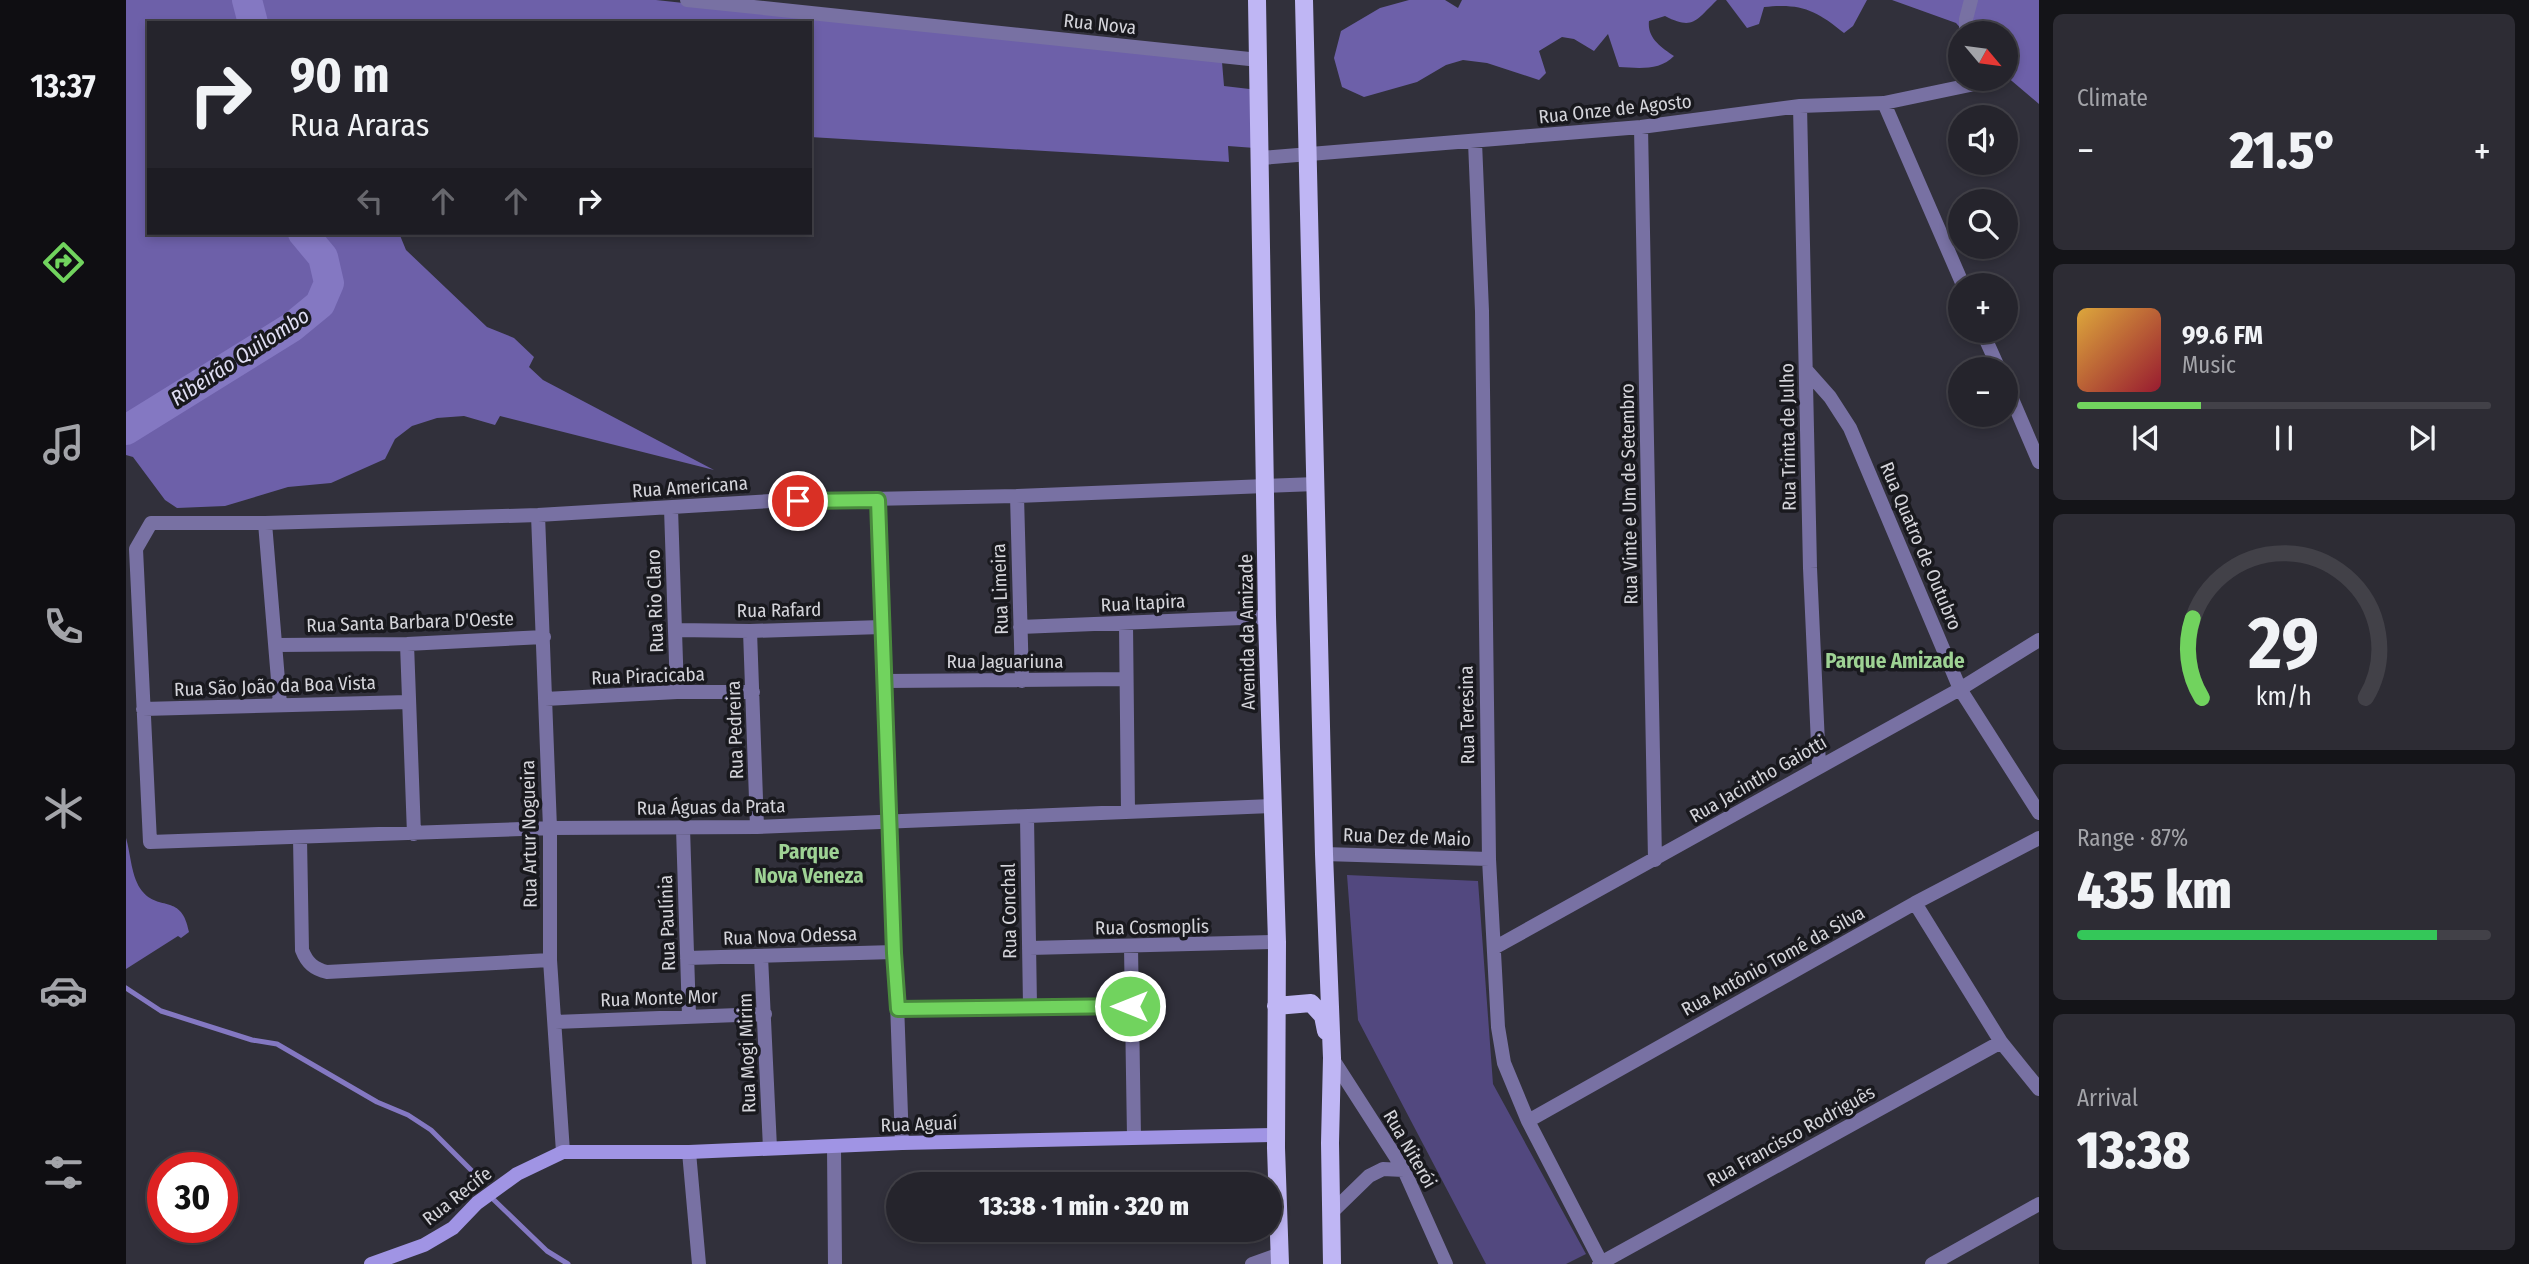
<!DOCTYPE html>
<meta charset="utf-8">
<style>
body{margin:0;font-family:"Fira Sans Condensed",sans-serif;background:#2d2c34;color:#f1f3f6;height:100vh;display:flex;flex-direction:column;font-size:26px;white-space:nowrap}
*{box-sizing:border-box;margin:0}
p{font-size:23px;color:#a3a4a9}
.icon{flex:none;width:38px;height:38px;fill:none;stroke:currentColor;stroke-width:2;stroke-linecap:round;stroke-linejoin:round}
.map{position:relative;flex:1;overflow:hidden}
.side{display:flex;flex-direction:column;gap:14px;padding:14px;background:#141418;width:490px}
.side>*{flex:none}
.banner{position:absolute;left:21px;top:21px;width:665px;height:214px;border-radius:0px;box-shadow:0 4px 10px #0003,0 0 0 2px #424148;background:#25242c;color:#f1f3f6;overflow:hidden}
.needle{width:46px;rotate:119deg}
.buttons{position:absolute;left:1822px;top:21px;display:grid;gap:14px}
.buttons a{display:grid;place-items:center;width:70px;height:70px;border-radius:50%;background:#25242c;box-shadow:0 4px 10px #0003,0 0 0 2px #424148;font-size:35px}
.speed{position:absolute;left:21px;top:1152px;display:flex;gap:14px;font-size:35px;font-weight:700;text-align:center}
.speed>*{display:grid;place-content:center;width:91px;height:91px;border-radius:50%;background:#25242c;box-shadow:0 4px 10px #0003,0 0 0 2px #424148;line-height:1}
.speed .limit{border:10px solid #d22;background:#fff;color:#111}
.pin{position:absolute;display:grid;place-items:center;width:60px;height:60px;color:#fff;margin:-30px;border:4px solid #fff;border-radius:50%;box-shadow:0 2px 7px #0007}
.me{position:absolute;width:77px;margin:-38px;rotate:270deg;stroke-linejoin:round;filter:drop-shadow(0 0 5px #0008)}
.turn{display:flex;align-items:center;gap:24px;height:147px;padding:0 28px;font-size:32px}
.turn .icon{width:91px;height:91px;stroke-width:2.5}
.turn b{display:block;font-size:49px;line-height:60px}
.lanes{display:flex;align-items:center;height:66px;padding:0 28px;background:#0003;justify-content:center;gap:35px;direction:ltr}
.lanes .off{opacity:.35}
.big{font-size:52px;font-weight:800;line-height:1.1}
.side .card{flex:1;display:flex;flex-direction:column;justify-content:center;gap:10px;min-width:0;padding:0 24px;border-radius:10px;background:#2d2c34}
.side .dial{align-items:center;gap:0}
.dial svg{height:182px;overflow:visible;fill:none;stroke:#424148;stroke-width:7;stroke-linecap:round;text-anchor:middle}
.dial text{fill:#f1f3f6;stroke:none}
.song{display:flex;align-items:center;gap:21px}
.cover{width:84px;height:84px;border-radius:10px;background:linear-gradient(135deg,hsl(40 70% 55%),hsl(350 70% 35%))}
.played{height:7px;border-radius:4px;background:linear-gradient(90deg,#71d35e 30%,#424148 30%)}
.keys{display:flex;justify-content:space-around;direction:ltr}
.heat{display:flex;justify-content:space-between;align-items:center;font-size:38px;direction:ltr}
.charge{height:10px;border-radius:5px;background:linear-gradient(90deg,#34c759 87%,#424148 0)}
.trip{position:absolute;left:760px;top:1172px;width:396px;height:70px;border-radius:35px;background:#25242c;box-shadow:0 4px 10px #0003,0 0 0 2px #424148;font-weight:800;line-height:70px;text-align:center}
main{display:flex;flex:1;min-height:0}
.menu{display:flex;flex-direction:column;width:126px;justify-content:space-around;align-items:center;background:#0f0e12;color:#a3a4a9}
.menu .icon{width:49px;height:49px}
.menu .current{color:#71d35e}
.menu b{font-size:32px;color:#f1f3f6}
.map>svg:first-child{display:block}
.green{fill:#52487f}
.forest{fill:#6d60a9}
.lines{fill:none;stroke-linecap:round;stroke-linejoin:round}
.stream{stroke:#8478c2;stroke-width:5}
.river{stroke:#8478c2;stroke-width:30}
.street{stroke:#7871a3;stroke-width:14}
.secondary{stroke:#a094e4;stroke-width:14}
.primary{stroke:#bfb6f4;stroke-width:18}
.route-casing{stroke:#49893d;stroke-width:18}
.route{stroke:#71d35e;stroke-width:12}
.labels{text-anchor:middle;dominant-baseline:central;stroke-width:7;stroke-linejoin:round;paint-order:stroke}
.street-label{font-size:19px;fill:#d4d4da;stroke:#19191e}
.water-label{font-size:21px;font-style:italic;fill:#e0def3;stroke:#19191e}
.neighbourhood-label{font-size:21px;font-weight:bold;fill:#9ed294;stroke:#19191e}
</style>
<main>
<nav class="menu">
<b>13:37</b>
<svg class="icon current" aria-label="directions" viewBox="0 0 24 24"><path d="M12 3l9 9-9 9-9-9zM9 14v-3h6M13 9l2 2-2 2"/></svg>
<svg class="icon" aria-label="music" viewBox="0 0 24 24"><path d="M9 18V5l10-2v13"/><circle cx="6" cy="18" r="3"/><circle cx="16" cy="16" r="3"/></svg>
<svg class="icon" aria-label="phone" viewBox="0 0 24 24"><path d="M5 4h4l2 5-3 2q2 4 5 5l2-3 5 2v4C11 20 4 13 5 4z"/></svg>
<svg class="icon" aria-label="climate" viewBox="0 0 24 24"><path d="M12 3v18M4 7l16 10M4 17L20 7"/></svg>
<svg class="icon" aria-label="car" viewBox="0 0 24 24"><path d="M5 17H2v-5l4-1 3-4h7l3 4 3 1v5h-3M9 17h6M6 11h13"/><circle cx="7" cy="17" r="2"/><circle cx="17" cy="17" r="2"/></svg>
<svg class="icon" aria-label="filters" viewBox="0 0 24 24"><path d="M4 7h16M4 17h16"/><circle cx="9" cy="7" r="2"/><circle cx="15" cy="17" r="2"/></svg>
</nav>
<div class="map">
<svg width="1913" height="1264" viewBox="0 0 1913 1264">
<rect width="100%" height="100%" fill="#31303b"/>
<path class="green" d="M 1221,875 L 1352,881 L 1367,1084 L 1460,1254 L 1440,1264 L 1360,1264 L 1232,1020 Z"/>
<path class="forest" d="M 0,0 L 530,0 L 1096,62 L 1098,86 L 1132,90 L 1129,148 L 1102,146 L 1103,162 L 684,137 L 684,23 L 23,23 L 23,233 L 273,233 L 280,250 L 361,327 L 388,338 L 408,357 L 403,367 L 417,380 L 588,470 L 374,416 L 369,425 L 338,416 L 311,418 L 286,426 L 269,439 L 259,459 L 205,483 L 162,487 L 99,506 L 51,508 L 39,500 L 7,457 L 0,455 Z
M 1283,0 L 1319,0 L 1332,8 L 1336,0 L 1591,0 C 1570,20 1568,31 1539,16 L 1523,21 C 1521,38 1535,47 1548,56 C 1534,71 1512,68 1493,67 L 1482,34 L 1468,51 L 1448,39 L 1436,37 L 1413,51 L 1420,73 L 1413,80 L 1361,63 L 1337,60 L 1320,65 L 1291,82 L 1238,97 L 1216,87 L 1208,58 L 1215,31 L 1254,8 Z
M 1600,0 L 1745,0 L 1741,0 L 1727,26 L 1718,33 C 1690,10 1675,3 1638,7 L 1633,24 L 1621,28 Z
M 1766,0 L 1913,0 L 1913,104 L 1880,76 L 1880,33 L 1839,33 L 1830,23 Z
M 0,838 C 5,855 5,877 16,891 C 33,912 56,893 63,932 L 55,938 L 52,936 L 0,969 Z"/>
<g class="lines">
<path class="stream" d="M 0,988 L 35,1011 L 126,1040 L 151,1044 L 251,1102 L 282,1115 L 305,1130 L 349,1174
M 368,1200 L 421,1251 L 442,1264"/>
<path class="river" d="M 121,0 L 127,23
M 0,430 L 166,327 L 194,304 L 203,283 L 197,257 L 177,233"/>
<path class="street" d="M 561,0 L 1133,60
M 1840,33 L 1840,19 L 1845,0
M 1758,103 L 1837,285
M 1674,106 L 1684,568 L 1693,766
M 1515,127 L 1529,860
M 1349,142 L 1356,311 L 1363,859 L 1372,1027 L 1378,1063 L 1402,1121 L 1476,1264
M 1135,158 L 1515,127 L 1674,106 L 1758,103 L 1844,85 L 1845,79
M 1856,331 L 1873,369
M 1680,370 L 1704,397 L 1724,428 L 1834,689 L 1913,813
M 1880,385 L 1913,462
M 891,496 L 896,681
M 753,500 L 776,1143
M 545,508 L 551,692
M 412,515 L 424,828 L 424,960 L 437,1152
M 139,523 L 154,704
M 1000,624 L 1002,812
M 894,627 L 1141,617
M 550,630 L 624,631 L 756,627
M 624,631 L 631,827
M 281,644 L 288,834
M 151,645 L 281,644 L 418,637
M 759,681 L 999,679
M 419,699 L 551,692 L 627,692
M 17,709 L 282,702
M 1147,806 L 631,827 L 424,828 L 24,842 L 10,549 L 25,523 L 139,523 L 412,515 L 645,501 L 891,496 L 1190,484
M 901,817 L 904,1006
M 557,828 L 563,1016
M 174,838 L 176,950 C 181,963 188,969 201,972 L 424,960
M 1198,854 L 1363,859
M 1789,903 L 1875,1042 L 1913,1089
M 1005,947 L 1008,1137
M 903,948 L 1151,942
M 1368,948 L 1834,689 L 1913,640
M 635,956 L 644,1148
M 561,958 L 768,952
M 772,1009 L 1004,1006
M 429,1022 L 639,1014
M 1206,1058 L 1278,1170 L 1320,1264
M 1402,1121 L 1789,903 L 1913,838
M 708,1147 L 709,1264
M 563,1152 L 573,1264
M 1205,1213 L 1243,1176 L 1257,1169 L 1278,1170
M 1126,1264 L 1154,1254
M 1473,1264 L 1875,1042
M 1806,1264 L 1913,1204"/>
<path class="secondary" d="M 245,1264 L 298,1245 L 327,1228 L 351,1203 L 391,1174 L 437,1152 L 563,1152 L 776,1143 L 1150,1135"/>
<path class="primary" d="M 1131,0 L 1141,617 L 1151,942 L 1150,1148 L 1154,1264
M 1178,0 L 1198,854 L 1206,1058 L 1204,1143 L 1206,1264
M 1150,1006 L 1185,1003 L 1197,1016 L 1200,1031"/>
</g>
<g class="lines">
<defs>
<path id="route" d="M 672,501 L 752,500 L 768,953 L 772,1009 L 1004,1006"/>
</defs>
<use href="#route" class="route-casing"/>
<use href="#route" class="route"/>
</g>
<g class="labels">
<g class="street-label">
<text transform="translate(974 24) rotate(6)">Rua Nova</text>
<text transform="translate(1489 109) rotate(-6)">Rua Onze de Agosto</text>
<text transform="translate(1662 437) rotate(-91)">Rua Trinta de Julho</text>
<text transform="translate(564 487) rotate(-4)">Rua Americana</text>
<text transform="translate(1503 494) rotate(-91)">Rua Vinte e Um de Setembro</text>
<text transform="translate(1795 546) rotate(67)">Rua Quatro de Outubro</text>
<text transform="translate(874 589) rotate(-92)">Rua Limeira</text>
<text transform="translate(529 601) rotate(-92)">Rua Rio Claro</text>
<text transform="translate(1017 603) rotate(-3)">Rua Itapira</text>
<text transform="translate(653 610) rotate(-1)">Rua Rafard</text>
<text transform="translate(284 622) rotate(-2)">Rua Santa Barbara D'Oeste</text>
<text transform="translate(1121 632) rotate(-91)">Avenida da Amizade</text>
<text x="879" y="661">Rua Jaguariuna</text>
<text transform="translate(522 676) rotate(-2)">Rua Piracicaba</text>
<text transform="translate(149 686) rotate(-2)">Rua São João da Boa Vista</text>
<text transform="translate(1341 715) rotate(-91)">Rua Teresina</text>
<text transform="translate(609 730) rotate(-92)">Rua Pedreira</text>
<text transform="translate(1632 779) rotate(-30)">Rua Jacintho Gaiotti</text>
<text transform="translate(585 807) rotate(-1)">Rua Águas da Prata</text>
<text transform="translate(403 834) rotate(-91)">Rua Artur Nogueira</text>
<text transform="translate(1281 837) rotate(2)">Rua Dez de Maio</text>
<text transform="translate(883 911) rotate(-91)">Rua Conchal</text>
<text transform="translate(541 923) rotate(-92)">Rua Paulínia</text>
<text transform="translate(1026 927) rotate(-1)">Rua Cosmoplis</text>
<text transform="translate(664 936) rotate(-2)">Rua Nova Odessa</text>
<text transform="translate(1647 961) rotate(-29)">Rua Antônio Tomé da Silva</text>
<text transform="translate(533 998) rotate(-2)">Rua Monte Mor</text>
<text transform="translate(621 1053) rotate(-92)">Rua Mogi Mirim</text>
<text transform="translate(793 1124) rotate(-2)">Rua Aguaí</text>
<text transform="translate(1665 1136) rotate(-29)">Rua Francisco Rodriguês</text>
<text transform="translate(1284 1149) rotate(60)">Rua Niterói</text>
<text transform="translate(331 1196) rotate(-38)">Rua Recife</text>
</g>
<g class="water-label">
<text transform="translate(114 357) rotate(-33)">Ribeirão Quilombo</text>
</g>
<g class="neighbourhood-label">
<text x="1769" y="661">Parque Amizade</text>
<text x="683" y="852">Parque<tspan x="683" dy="24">Nova Veneza</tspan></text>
</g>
</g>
</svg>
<div class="buttons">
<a><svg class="needle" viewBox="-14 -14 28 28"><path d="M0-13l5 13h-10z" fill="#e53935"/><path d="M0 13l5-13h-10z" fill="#a3a4a9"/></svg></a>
<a><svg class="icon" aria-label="sound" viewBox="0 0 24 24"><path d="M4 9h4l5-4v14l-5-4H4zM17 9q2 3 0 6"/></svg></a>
<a><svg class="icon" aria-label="search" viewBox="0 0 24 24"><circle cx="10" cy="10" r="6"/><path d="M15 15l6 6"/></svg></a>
<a>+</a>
<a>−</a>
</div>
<div class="speed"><div class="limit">30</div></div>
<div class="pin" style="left:672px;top:501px;background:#d93025"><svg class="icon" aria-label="arrive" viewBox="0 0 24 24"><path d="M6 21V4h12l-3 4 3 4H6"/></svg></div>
<svg class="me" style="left:1004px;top:1006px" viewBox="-20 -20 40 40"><circle r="17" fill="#71d35e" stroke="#fff" stroke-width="3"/><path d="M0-11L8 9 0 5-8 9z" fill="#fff"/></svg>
<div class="trip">13:38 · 1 min · 320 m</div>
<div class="banner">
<div class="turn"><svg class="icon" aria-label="right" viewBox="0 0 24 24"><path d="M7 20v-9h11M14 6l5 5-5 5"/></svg><div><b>90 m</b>Rua Araras</div></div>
<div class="lanes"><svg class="icon off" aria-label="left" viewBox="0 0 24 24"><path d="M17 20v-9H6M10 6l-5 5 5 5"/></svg><svg class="icon off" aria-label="ahead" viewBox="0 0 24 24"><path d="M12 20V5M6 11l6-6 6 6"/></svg><svg class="icon off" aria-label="ahead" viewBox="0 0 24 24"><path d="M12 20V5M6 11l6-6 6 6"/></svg><svg class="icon" aria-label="right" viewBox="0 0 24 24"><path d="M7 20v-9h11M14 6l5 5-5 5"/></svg></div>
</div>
</div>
<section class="side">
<div class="card"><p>Climate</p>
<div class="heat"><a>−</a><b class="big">21.5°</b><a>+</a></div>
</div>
<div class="card">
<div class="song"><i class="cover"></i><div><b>99.6 FM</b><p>Music</p></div></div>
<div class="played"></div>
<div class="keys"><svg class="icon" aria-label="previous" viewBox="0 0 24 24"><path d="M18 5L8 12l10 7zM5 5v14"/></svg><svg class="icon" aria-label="pause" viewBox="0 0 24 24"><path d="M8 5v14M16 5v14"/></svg><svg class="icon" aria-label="next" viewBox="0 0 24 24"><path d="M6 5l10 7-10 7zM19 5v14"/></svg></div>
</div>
<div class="card dial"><svg viewBox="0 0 100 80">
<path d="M14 69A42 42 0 1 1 86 69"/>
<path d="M14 69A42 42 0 0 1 10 34" stroke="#71d35e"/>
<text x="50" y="56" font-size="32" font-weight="700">29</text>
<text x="50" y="72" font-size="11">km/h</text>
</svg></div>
<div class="card"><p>Range · 87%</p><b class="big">435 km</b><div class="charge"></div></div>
<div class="card"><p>Arrival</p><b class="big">13:38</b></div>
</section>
</main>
